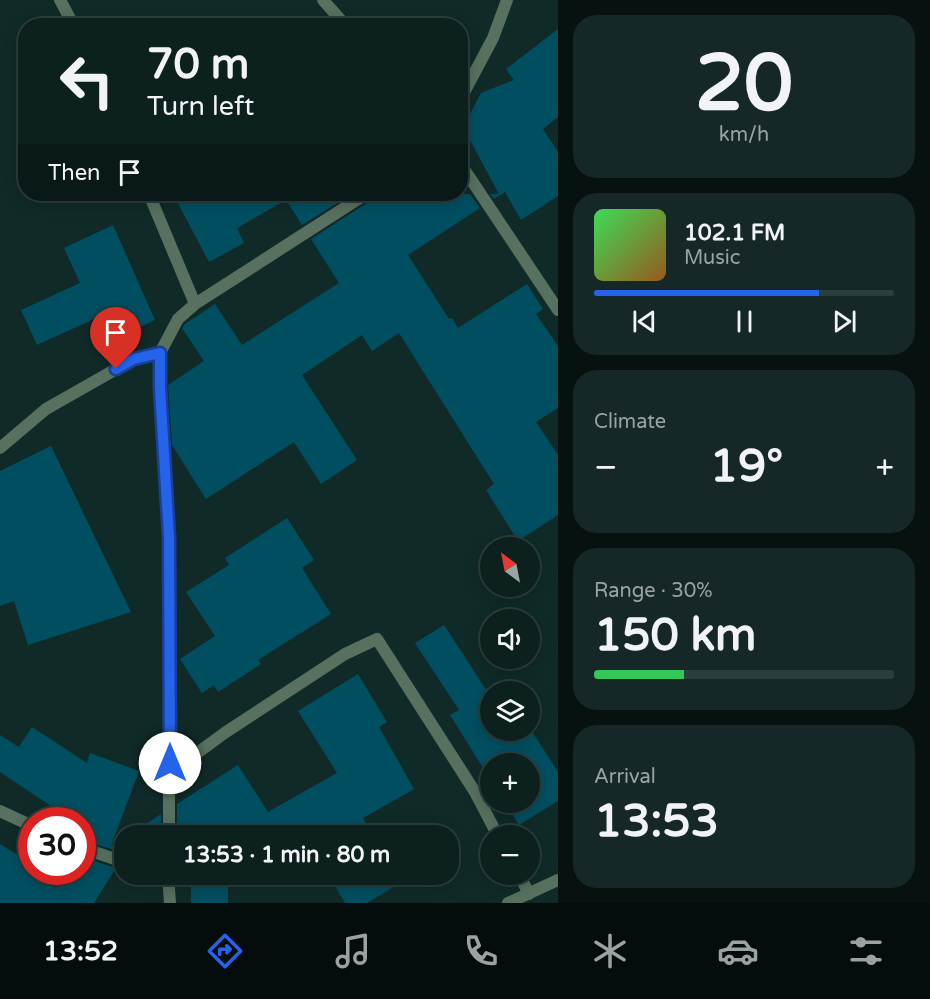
<!DOCTYPE html>
<meta charset="utf-8">
<style>
body{margin:0;font-family:"Varela Round",sans-serif;background:#152827;color:#f1f3f6;height:100vh;display:flex;flex-direction:column;font-size:22px;white-space:nowrap}
*{box-sizing:border-box;margin:0}
p{font-size:20px;color:#9aa3a4}
.icon{flex:none;width:33px;height:33px;fill:none;stroke:currentColor;stroke-width:2;stroke-linecap:round;stroke-linejoin:round}
.map{position:relative;flex:1;overflow:hidden}
.sheet{display:flex;flex-direction:column;gap:15px;padding:15px;background:#071210;width:372px}
.sheet>*{flex:none}
.top-card{position:absolute;left:18px;top:18px;width:450px;height:183px;border-radius:24px;box-shadow:0 3px 15px #0003,0 0 0 2px #2c3e3c;background:#0c201e;color:#f1f3f6;overflow:hidden}
.needle{width:39px;rotate:328deg}
.fabs{position:absolute;left:480px;top:537px;display:grid;gap:12px}
.fabs a{display:grid;place-items:center;width:60px;height:60px;border-radius:50%;background:#0c201e;box-shadow:0 3px 15px #0003,0 0 0 2px #2c3e3c;font-size:30px}
.speed{position:absolute;left:18px;top:807px;display:flex;gap:12px;font-size:30px;font-weight:700;text-align:center}
.speed>*{display:grid;place-content:center;width:78px;height:78px;border-radius:50%;background:#0c201e;box-shadow:0 3px 15px #0003,0 0 0 2px #2c3e3c;line-height:1}
.speed .limit{border:9px solid #d22;background:#fff;color:#111}
.pin{position:absolute;display:grid;place-items:center;width:51px;height:51px;color:#fff;margin:-62px -26px;border-radius:50% 50% 50% 0;rotate:-45deg;box-shadow:0 0 6px #0007}
.pin .icon{rotate:45deg}
.me{position:absolute;width:66px;margin:-33px;rotate:0deg;stroke-linejoin:round;filter:drop-shadow(0 0 4px #0008)}
.turn{display:flex;align-items:center;gap:21px;height:126px;padding:0 30px;font-size:27px}
.turn .icon{width:78px;height:78px;stroke-width:2.5}
.turn b{display:block;font-size:42px;line-height:51px}
.then{display:flex;align-items:center;height:57px;padding:0 30px;background:#0003;gap:12px;font-size:22px}
.big{font-size:45px;font-weight:700;line-height:1.1}
.sheet .tile{flex:1;display:flex;flex-direction:column;justify-content:center;gap:9px;min-width:0;padding:0 21px;border-radius:24px;background:#152827}
.sheet .dial{align-items:center;gap:0}
.dial b{font-size:78px;line-height:1}
.song{display:flex;align-items:center;gap:18px}
.cover{width:72px;height:72px;border-radius:9px;background:linear-gradient(135deg,hsl(130 70% 55%),hsl(30 70% 35%))}
.played{height:6px;border-radius:3px;background:linear-gradient(90deg,#2563eb 75%,#2c3e3c 75%)}
.keys{display:flex;justify-content:space-around;direction:ltr}
.heat{display:flex;justify-content:space-between;align-items:center;font-size:33px;direction:ltr}
.charge{height:9px;border-radius:4px;background:linear-gradient(90deg,#34c759 30%,#2c3e3c 0)}
.trip{position:absolute;left:114px;top:825px;width:345px;height:60px;border-radius:24px;background:#0c201e;box-shadow:0 3px 15px #0003,0 0 0 2px #2c3e3c;font-weight:700;line-height:60px;text-align:center}
.dock{display:flex;height:96px;justify-content:space-around;align-items:center;background:#050d0c;color:#9aa3a4}
.dock .icon{width:42px;height:42px}
.dock .active{color:#2563eb}
.dock b{font-size:27px;color:#f1f3f6}
main{display:flex;flex:1;min-height:0}
.map>svg:first-child{display:block}
.building{fill:#004f61}
.lines{fill:none;stroke-linecap:round;stroke-linejoin:round}
.service{stroke:#57705f;stroke-width:12}
.minor{stroke:#57705f;stroke-width:12}
.route-casing{stroke:#184099;stroke-width:15}
.route{stroke:#2563eb;stroke-width:10}
</style>
<main>
<div class="map">
<svg width="558" height="903" viewBox="0 0 558 903">
<rect width="100%" height="100%" fill="#102a28"/>
<path class="building" d="M 558,29 L 558,117 L 543,129 L 558,152 L 558,196 L 521,220 L 505,192 L 494,199 L 490,194 L 499,194 L 463,127 L 481,93 L 514,80 L 506,69 Z
M 173,194 L 352,194 L 302,225 L 286,200 L 237,228 L 244,243 L 209,262 Z
M 374,194 L 470,194 L 480,208 L 408,255 L 449,319 L 452,318 L 458,328 L 527,284 L 543,309 L 536,314 L 558,346 L 558,408 L 536,422 L 558,455 L 558,515 L 518,541 L 486,490 L 494,484 L 399,333 L 372,351 L 362,335 L 302,375 L 357,460 L 321,484 L 294,442 L 206,499 L 172,445 L 168,385 L 204,361 L 182,328 L 185,324 L 215,304 L 242,345 L 339,283 L 311,239 L 370,201 Z
M 113,225 L 155,320 L 107,343 L 96,318 L 37,345 L 21,310 L 80,283 L 64,248 Z
M 51,446 L 131,612 L 28,645 L 14,601 L 0,606 L 0,471 Z
M 287,518 L 314,560 L 302,568 L 331,614 L 258,660 L 261,664 L 218,692 L 214,685 L 202,693 L 180,659 L 215,636 L 186,592 L 229,565 L 225,558 Z
M 444,625 L 487,691 L 499,684 L 504,692 L 490,692 L 490,730 L 531,730 L 558,772 L 558,801 L 519,825 L 505,802 L 530,802 L 530,764 L 490,764 L 490,779 L 450,715 L 459,710 L 415,643 Z
M 358,674 L 387,722 L 379,727 L 414,789 L 363,818 L 374,836 L 305,836 L 300,827 L 286,836 L 177,836 L 177,804 L 238,765 L 268,812 L 337,773 L 298,711 Z
M 32,727 L 87,763 L 90,753 L 139,771 L 111,846 L 124,838 L 124,853 L 82,840 L 82,820 L 65,820 L 66,816 L 0,772 L 0,735 L 19,747 Z
M 161,814 L 161,836 L 128,836 Z
M 0,844 L 32,864 L 32,872 L 43,872 L 45,873 L 45,872 L 82,872 L 82,857 L 116,868 L 94,903 L 0,903 Z
M 191,874 L 228,874 L 228,903 L 191,903 Z
M 328,874 L 397,874 L 402,882 L 367,903 L 345,903 Z"/>
<g class="lines">
<path class="service" d="M 60,0 L 74,26
M 460,100 L 493,38 L 507,0
M 149,194 L 195,304
M 0,448 L 46,409 L 134,359 L 160,353 L 178,319 L 195,304 L 366,194
M 0,811 L 32,826
M 82,848 L 124,862"/>
<path class="minor" d="M 323,0 L 346,26
M 460,163 L 558,310
M 160,353 L 160,388 L 169,537 L 169,836
M 170,763 L 182,764 L 226,732 L 345,654 L 377,639 L 475,792 L 498,836
M 168,874 L 170,903
M 519,874 L 529,894
M 508,903 L 558,880"/>
</g>
<g class="lines">
<defs>
<path id="route" d="M 116,369 L 134,359 L 160,353 L 160,388 L 169,537 L 170,763"/>
</defs>
<use href="#route" class="route-casing"/>
<use href="#route" class="route"/>
</g>
</svg>
<div class="fabs">
<a><svg class="needle" viewBox="-14 -14 28 28"><path d="M0-13l5 13h-10z" fill="#e53935"/><path d="M0 13l5-13h-10z" fill="#9aa3a4"/></svg></a>
<a><svg class="icon" aria-label="sound" viewBox="0 0 24 24"><path d="M4 9h4l5-4v14l-5-4H4zM17 9q2 3 0 6"/></svg></a>
<a><svg class="icon" aria-label="layers" viewBox="0 0 24 24"><path d="M12 4l9 5-9 5-9-5zM3 14l9 5 9-5"/></svg></a>
<a>+</a>
<a>−</a>
</div>
<div class="speed"><div class="limit">30</div></div>
<div class="pin" style="left:116px;top:369px;background:#d93025"><svg class="icon" aria-label="arrive" viewBox="0 0 24 24"><path d="M6 21V4h12l-3 4 3 4H6"/></svg></div>
<svg class="me" style="left:170px;top:763px" viewBox="-20 -20 40 40"><circle r="19" fill="#fff"/><path d="M0-13L10 11 0 6-10 11z" fill="#2563eb"/></svg>
<div class="trip">13:53 · 1 min · 80 m</div>
<div class="top-card">
<div class="turn"><svg class="icon" aria-label="left" viewBox="0 0 24 24"><path d="M17 20v-9H6M10 6l-5 5 5 5"/></svg><div><b>70 m</b>Turn left</div></div>
<div class="then">Then<svg class="icon" aria-label="arrive" viewBox="0 0 24 24"><path d="M6 21V4h12l-3 4 3 4H6"/></svg></div>
</div>
</div>
<section class="sheet">
<div class="tile dial"><b>20</b><p>km/h</p></div>
<div class="tile">
<div class="song"><i class="cover"></i><div><b>102.1 FM</b><p>Music</p></div></div>
<div class="played"></div>
<div class="keys"><svg class="icon" aria-label="previous" viewBox="0 0 24 24"><path d="M18 5L8 12l10 7zM5 5v14"/></svg><svg class="icon" aria-label="pause" viewBox="0 0 24 24"><path d="M8 5v14M16 5v14"/></svg><svg class="icon" aria-label="next" viewBox="0 0 24 24"><path d="M6 5l10 7-10 7zM19 5v14"/></svg></div>
</div>
<div class="tile"><p>Climate</p>
<div class="heat"><a>−</a><b class="big">19°</b><a>+</a></div>
</div>
<div class="tile"><p>Range · 30%</p><b class="big">150 km</b><div class="charge"></div></div>
<div class="tile"><p>Arrival</p><b class="big">13:53</b></div>
</section>
</main>
<nav class="dock">
<b>13:52</b>
<svg class="icon active" aria-label="directions" viewBox="0 0 24 24"><path d="M12 3l9 9-9 9-9-9zM9 14v-3h6M13 9l2 2-2 2"/></svg>
<svg class="icon" aria-label="music" viewBox="0 0 24 24"><path d="M9 18V5l10-2v13"/><circle cx="6" cy="18" r="3"/><circle cx="16" cy="16" r="3"/></svg>
<svg class="icon" aria-label="phone" viewBox="0 0 24 24"><path d="M5 4h4l2 5-3 2q2 4 5 5l2-3 5 2v4C11 20 4 13 5 4z"/></svg>
<svg class="icon" aria-label="climate" viewBox="0 0 24 24"><path d="M12 3v18M4 7l16 10M4 17L20 7"/></svg>
<svg class="icon" aria-label="car" viewBox="0 0 24 24"><path d="M5 17H2v-5l4-1 3-4h7l3 4 3 1v5h-3M9 17h6M6 11h13"/><circle cx="7" cy="17" r="2"/><circle cx="17" cy="17" r="2"/></svg>
<svg class="icon" aria-label="filters" viewBox="0 0 24 24"><path d="M4 7h16M4 17h16"/><circle cx="9" cy="7" r="2"/><circle cx="15" cy="17" r="2"/></svg>
</nav>
